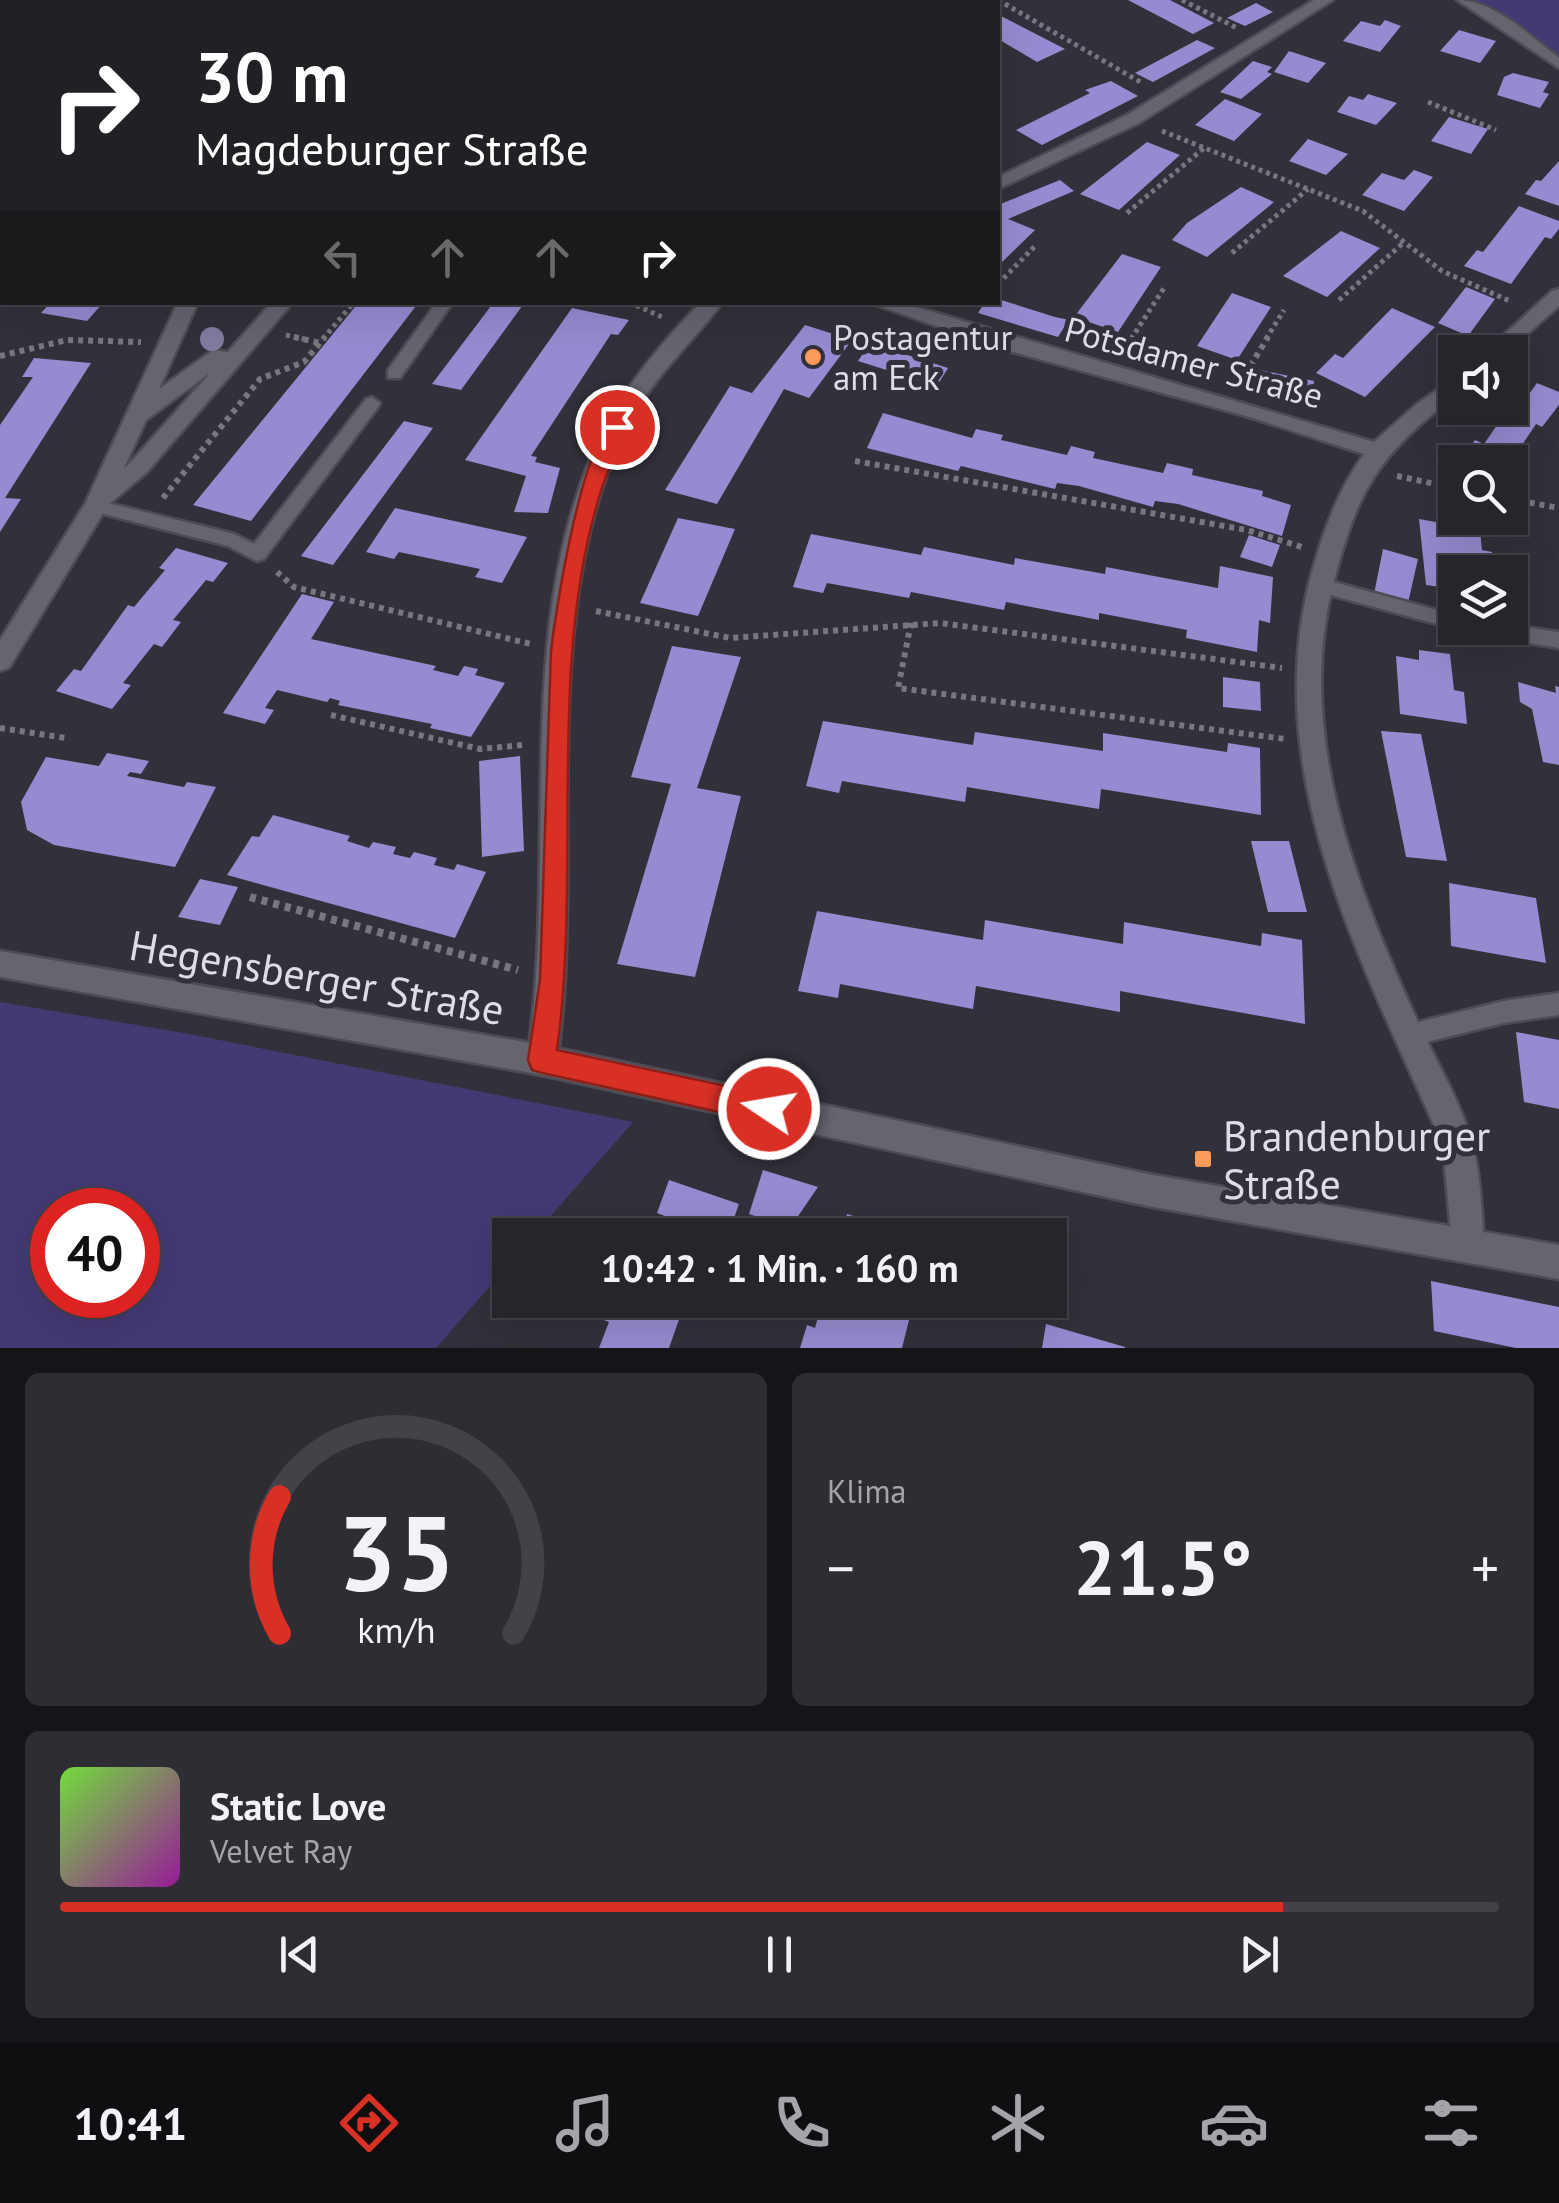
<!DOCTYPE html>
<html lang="de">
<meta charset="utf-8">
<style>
body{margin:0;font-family:"PT Sans",sans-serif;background:#2e2d34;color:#f1f3f6;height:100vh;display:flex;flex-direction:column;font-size:38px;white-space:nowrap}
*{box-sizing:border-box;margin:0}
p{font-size:32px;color:#a4a5a9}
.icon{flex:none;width:55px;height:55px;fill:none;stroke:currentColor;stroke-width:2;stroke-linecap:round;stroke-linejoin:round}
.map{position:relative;height:1348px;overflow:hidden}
.panel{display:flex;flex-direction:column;gap:25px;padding:25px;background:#151418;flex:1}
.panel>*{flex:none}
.hud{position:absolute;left:0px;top:0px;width:1000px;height:305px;box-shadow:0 10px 40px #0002,0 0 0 2px #424248;background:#202124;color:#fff;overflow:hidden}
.tools{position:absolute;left:1438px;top:335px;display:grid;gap:20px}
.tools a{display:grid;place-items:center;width:90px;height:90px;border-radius:0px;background:#26252c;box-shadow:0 10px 40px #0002,0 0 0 2px #424248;font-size:50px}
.speed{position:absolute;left:30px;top:1188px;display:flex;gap:20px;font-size:50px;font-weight:700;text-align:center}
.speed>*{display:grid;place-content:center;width:130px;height:130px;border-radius:50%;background:#26252c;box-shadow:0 10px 40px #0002,0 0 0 2px #424248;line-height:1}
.speed .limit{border:15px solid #d22;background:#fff;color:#111}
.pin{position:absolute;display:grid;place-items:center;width:85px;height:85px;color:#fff;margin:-42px;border:5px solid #fff;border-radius:50%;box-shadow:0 2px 10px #0007}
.me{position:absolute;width:110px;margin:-55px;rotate:282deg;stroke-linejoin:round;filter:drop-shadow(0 0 8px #0008)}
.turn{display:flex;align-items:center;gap:35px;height:210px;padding:0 30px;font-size:45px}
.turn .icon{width:130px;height:130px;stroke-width:2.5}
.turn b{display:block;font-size:70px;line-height:85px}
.lanes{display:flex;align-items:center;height:95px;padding:0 30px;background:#0003;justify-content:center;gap:50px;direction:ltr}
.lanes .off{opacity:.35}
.big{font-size:75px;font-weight:800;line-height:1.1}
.panel .card{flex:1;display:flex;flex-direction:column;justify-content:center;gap:15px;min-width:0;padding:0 35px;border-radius:15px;background:#2e2d34}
.panel .dial{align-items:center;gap:0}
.dial svg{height:260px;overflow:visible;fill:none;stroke:#424248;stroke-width:7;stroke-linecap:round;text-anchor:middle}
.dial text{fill:#f1f3f6;stroke:none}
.song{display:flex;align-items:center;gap:30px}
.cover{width:120px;height:120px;border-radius:15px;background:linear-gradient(135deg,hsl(100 70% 55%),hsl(300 70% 35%))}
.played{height:10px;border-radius:5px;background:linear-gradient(90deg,#d93025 85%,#424248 85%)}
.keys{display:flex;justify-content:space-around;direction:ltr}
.heat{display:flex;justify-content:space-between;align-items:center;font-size:55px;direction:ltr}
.panel .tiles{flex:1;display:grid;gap:25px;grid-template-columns:1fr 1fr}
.card:last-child{grid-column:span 2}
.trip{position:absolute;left:492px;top:1218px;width:575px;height:100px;border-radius:0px;background:#26252c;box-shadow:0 10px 40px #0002,0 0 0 2px #424248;font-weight:800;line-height:100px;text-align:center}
.tabs{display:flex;height:160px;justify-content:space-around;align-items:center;background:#0f0f12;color:#a4a5a9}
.tabs .icon{width:70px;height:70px}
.tabs .selected{color:#d93025}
.tabs b{font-size:45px;color:#f1f3f6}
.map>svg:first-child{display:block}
.green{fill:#453974;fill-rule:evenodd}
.building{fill:#958bd0}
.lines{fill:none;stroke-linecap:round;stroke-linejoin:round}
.service-casing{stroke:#4d4c54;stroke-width:5}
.minor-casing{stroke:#4d4c54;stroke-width:5}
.tertiary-casing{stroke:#4d4c54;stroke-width:5}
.path-far2{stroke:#787780;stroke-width:5;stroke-dasharray:4 4;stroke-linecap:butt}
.path-far1{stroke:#787780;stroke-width:6;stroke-dasharray:5 5;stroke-linecap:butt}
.path{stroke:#787780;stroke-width:8;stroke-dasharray:6 6;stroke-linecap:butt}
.service{fill:#65646f;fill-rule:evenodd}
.minor{fill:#65646f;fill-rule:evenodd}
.tertiary{fill:#65646f;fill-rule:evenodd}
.tree{fill:#817ca0}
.route{fill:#d93025;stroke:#8d1f18;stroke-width:2.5}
.poi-dot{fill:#ff9b5a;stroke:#32313b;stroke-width:4}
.labels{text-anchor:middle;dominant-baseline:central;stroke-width:10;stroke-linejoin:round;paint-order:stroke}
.poi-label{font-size:35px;fill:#dddde3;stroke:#32313b;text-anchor:start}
.street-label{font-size:35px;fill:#dddde3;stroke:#32313b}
.near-street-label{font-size:42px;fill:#dddde3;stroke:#32313b}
.near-poi-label{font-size:42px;fill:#dddde3;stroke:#32313b;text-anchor:start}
</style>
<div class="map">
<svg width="1559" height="1348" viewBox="0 0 1559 1348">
<rect width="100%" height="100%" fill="#32313b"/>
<path class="green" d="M 1469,0 L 1559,0 L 1559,61 L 1509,22 Z
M 0,1002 L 184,1033 L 633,1122 L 534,1235 L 510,1235 L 510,1263 L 436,1348 L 0,1348 ZM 52,1210 L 138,1210 L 138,1295 L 52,1295 Z"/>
<path class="building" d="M 1128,0 L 1170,0 L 1214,23 L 1193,34 Z
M 1256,3 L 1273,12 L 1245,26 L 1227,18 Z
M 998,16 L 1003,17 L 1065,49 L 1037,62 L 998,39 Z
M 1385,20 L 1401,26 L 1380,52 L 1343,41 L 1361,21 L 1380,26 Z
M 1459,30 L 1496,41 L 1480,63 L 1440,51 Z
M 1197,40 L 1215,48 L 1153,82 L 1135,73 Z
M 1289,51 L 1326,63 L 1308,83 L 1274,72 Z
M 1253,61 L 1272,67 L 1267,72 L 1272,74 L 1241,99 L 1220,92 Z
M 1513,73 L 1549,82 L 1543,92 L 1549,94 L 1540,108 L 1497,95 L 1504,77 Z
M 1111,81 L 1138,96 L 1042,145 L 1016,130 L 1090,93 L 1085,90 Z
M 1368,94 L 1397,103 L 1376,125 L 1337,112 L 1349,96 L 1363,100 Z
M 1225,99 L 1262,114 L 1234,141 L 1195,125 Z
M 1449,117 L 1488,129 L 1471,154 L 1431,141 Z
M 1308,139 L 1348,154 L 1326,175 L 1289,161 Z
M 1147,142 L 1180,155 L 1119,210 L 1080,194 Z
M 1559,161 L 1559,206 L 1525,194 L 1536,180 L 1541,181 Z
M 1414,170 L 1433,177 L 1404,211 L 1362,195 L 1382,173 L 1404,180 Z
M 1060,180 L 1074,191 L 1008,219 L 1035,230 L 998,266 L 998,205 Z
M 1241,187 L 1274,202 L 1207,257 L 1172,240 L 1187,223 Z
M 1519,206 L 1559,221 L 1559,229 L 1551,239 L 1545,237 L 1511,284 L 1464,266 L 1477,250 L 1483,252 Z
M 1341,231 L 1380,248 L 1327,297 L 1283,276 Z
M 1122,254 L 1161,267 L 1118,332 L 1074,317 Z
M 1466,287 L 1495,299 L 1468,336 L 1438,323 Z
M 1232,293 L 1271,307 L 1237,360 L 1197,346 Z
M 998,299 L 1055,317 L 1069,320 L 1058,337 L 978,313 L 985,302 Z
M 51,302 L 96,302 L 102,304 L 87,321 L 41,313 Z
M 359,302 L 419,302 L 251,521 L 193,505 Z
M 494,302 L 525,302 L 461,390 L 432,384 Z
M 572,308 L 629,320 L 618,335 L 611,334 L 531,456 L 537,457 L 535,462 L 560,468 L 548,513 L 514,512 L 526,476 L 465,460 Z
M 1392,308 L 1435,327 L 1365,397 L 1316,373 L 1335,354 L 1343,358 Z
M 805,325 L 852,340 L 809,398 L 784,389 L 717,504 L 665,490 L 730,386 L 752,393 Z
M 1134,341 L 1192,356 L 1185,374 L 1127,359 Z
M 870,343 L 948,368 L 937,386 L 858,361 Z
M 34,358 L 91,363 L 5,498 L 21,499 L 0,532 L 0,425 L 33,377 L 22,377 Z
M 1255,369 L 1314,381 L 1312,400 L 1251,388 Z
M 1537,383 L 1559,392 L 1559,405 L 1542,427 L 1536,424 L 1514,457 L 1506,454 L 1500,462 L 1459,462 L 1475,440 L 1484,444 L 1506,412 L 1514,415 Z
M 883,413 L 972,438 L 976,429 L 1003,435 L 1001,440 L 1067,455 L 1071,446 L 1095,452 L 1093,458 L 1163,473 L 1167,463 L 1193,469 L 1192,475 L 1263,491 L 1262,496 L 1291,505 L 1282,536 L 1178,504 L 1155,501 L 1153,507 L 1079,486 L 1057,483 L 1055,489 L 961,466 L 958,471 L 867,448 Z
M 404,421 L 433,428 L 333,565 L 301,556 Z
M 395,508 L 527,537 L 502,583 L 475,577 L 480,569 L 399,552 L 394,559 L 366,552 Z
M 678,518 L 735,529 L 698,616 L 640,603 Z
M 1419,519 L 1480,530 L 1482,550 L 1492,552 L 1494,572 L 1455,572 L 1455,589 L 1426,585 Z
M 811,534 L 921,555 L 924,547 L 1014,565 L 1015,558 L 1105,574 L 1106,567 L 1218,588 L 1220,566 L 1273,577 L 1270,623 L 1259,620 L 1257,652 L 1186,638 L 1187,630 L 1099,613 L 1099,620 L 1006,602 L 1004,610 L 911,592 L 909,598 L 827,583 L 823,593 L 793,587 Z
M 1249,535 L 1280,545 L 1272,567 L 1240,557 Z
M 176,548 L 228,563 L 213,582 L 206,580 L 173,620 L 181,622 L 162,647 L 154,644 L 123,683 L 131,685 L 112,709 L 56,691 L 74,669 L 81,671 L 128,605 L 134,607 L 165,570 L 159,568 Z
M 1383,549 L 1418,559 L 1408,603 L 1374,594 Z
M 302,594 L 334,602 L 311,639 L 436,666 L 433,670 L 458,676 L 464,666 L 478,669 L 475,675 L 505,683 L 471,737 L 430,728 L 432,724 L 338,705 L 340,701 L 330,698 L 327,702 L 277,690 L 265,708 L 274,710 L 265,724 L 223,713 Z
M 672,646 L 741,657 L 697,788 L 741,796 L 695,977 L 617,964 L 671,784 L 631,777 Z
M 1419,650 L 1450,654 L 1454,690 L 1464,692 L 1467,724 L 1400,714 L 1396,656 L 1419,660 Z
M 1223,677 L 1260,682 L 1261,711 L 1223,707 Z
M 1518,682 L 1556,693 L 1555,686 L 1559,687 L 1559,765 L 1543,762 L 1532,709 L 1520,702 Z
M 823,721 L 973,745 L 975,732 L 1103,751 L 1103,733 L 1227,752 L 1228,743 L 1260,748 L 1261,815 L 1101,789 L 1099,809 L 967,787 L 965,802 L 842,781 L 839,793 L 806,786 Z
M 1381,731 L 1421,734 L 1447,861 L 1406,857 Z
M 107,753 L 149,761 L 141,774 L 130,772 L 127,776 L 184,787 L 187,782 L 216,787 L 175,867 L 54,845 L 27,830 L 21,802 L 46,757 L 99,766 Z
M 520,756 L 524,851 L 482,857 L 479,761 Z
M 273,815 L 350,836 L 347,841 L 369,848 L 373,842 L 396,847 L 393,854 L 410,858 L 414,852 L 437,858 L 434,865 L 454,870 L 457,864 L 486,872 L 455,938 L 227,875 L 252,836 L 259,837 Z
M 1251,841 L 1289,841 L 1307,912 L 1268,912 Z
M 200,879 L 238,887 L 220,925 L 178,917 Z
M 1449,883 L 1536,898 L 1546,963 L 1451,946 Z
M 817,911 L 983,940 L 985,920 L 1123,944 L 1124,922 L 1261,946 L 1262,933 L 1302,940 L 1305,1024 L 1120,991 L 1120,1012 L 976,986 L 973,1009 L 840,984 L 838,998 L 798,991 Z
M 1516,1032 L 1559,1040 L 1559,1109 L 1524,1102 Z
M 763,1170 L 818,1187 L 790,1228 L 749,1214 Z
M 669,1180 L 739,1204 L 728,1235 L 658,1235 L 665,1216 L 657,1213 Z
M 847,1214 L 882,1225 L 884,1220 L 930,1235 L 842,1235 Z
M 1431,1281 L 1559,1307 L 1559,1348 L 1516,1348 L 1434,1331 Z
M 608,1300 L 705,1300 L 699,1317 L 682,1311 L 669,1348 L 599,1348 L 609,1322 L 601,1319 Z
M 823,1300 L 914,1300 L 902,1348 L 800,1348 L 807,1325 L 815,1328 Z
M 1046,1324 L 1125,1347 L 1125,1348 L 1042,1348 Z"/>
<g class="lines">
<defs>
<path id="service" d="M 1457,0 C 1494,0 1530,36 1559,58 L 1559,68 Z
M 437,302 L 453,302 L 400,378 L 388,378 L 388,370 Z
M 372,397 L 380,403 L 378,407 L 264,559 L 257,561 L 228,546 L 96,512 L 87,506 L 96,500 L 234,534 L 254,544 L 366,399 Z
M 1319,578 L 1455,615 L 1455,628 L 1461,628 L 1455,629 L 1312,590 L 1309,585 L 1312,580 Z
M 1510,625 L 1559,632 L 1559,648 L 1481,635 L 1471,628 L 1510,628 Z
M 1559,993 L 1559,1015 L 1504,1023 L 1410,1046 L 1402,1043 L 1398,1035 L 1402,1027 L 1410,1024 L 1504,1001 Z"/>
<path id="minor" d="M 1314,0 L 1333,0 L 1139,123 L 998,189 L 998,177 L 1127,115 Z
M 1559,289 L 1559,306 L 1507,352 L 1485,352 L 1552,291 Z
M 178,302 L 198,302 L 159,389 L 213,350 L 228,352 L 272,302 L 293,302 L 147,472 L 108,505 L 9,668 L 0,671 L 0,640 L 85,504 ZM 210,373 L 131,462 L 124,468 L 146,420 Z
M 701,302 L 723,302 C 690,345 650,380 626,429 C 534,615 586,858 557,1060 L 553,1070 L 542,1075 L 531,1070 L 527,1060 C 559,856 509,617 604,429 C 629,381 664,340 701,302 Z
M 868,302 L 899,302 L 1374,442 L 1418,403 L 1455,378 L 1455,396 C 1379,455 1358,488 1334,581 C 1294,731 1355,884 1417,1020 C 1437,1064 1467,1111 1476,1160 C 1481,1187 1482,1216 1484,1243 L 1480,1255 L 1468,1259 L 1456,1255 L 1452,1243 L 1444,1159 L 1437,1132 C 1359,957 1258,768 1312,572 C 1324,530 1338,490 1364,454 L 1246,416 L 995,347 Z"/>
<path id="tertiary" d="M 0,951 L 542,1045 L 1148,1174 L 1559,1245 L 1559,1279 L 1148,1206 L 542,1075 L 0,977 Z"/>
</defs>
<use href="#service" class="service-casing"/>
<use href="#minor" class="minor-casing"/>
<use href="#tertiary" class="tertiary-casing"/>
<path class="path-far2" d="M 998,0 L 1142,83
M 1182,0 L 1237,28
M 1428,102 L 1496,130
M 1162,131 L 1363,211 L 1442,271 L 1512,302
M 1127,213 L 1204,148
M 1232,253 L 1308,189
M 998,284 L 1037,244
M 1339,300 L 1402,244
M 629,302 L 664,318
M 286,335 L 304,339
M 323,339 L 354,302
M 1131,339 L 1164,288
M 1266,339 L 1284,310"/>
<path class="path-far1" d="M 294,337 L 320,343
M 1124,351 L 1133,337
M 0,356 L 67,340 L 141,342
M 1240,383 L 1268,337
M 855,461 L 1247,530 L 1302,547
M 1397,476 L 1455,488
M 163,498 L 260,379 L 304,362 L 325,337
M 1510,499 L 1559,508
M 277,572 L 294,587 L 531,644
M 596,611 L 730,638 L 940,623 L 1282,668
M 911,623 L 898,688 L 1285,739
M 331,715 L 480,749 L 523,745
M 0,728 L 66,738"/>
<path class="path" d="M 250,897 L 518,970"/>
<use href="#service" class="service"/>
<use href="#minor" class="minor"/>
<use href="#tertiary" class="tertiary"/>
</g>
<circle class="tree" cx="212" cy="339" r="12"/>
<path class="route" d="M 617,421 L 627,427 C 618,448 608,469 601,491 C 546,664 582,870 557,1050 L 769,1095 L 779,1099 L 783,1109 L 779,1119 L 769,1123 L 542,1073 L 532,1070 L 528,1060 L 540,980 L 551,652 C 555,614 583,432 617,421 Z"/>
<g class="poi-dot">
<circle cx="813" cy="357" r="10"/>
<rect x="1193" y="1149" width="20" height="20" rx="5"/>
</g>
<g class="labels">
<g class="poi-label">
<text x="833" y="337">Postagentur<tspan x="833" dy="40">am Eck</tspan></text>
</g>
<g class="street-label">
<text transform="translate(1194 362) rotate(15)">Potsdamer Straße</text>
</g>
<g class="near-street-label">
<text transform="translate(317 977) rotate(10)">Hegensberger Straße</text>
</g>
<g class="near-poi-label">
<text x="1223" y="1135">Brandenburger<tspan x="1223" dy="48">Straße</tspan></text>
</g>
</g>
</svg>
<div class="tools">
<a><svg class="icon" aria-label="sound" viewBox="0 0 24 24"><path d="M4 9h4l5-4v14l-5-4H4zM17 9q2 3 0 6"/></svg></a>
<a><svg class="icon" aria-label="search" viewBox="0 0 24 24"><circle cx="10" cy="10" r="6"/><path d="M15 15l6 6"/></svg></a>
<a><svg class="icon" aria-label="layers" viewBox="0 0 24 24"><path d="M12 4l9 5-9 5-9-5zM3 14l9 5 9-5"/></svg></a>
</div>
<div class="speed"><div class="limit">40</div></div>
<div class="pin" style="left:617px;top:427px;background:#d93025"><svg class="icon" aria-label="arrive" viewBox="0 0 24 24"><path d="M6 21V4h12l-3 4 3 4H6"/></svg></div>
<svg class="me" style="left:769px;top:1109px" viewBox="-20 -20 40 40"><circle r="17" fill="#d93025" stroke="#fff" stroke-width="3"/><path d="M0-11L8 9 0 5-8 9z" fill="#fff"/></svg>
<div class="trip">10:42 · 1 Min. · 160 m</div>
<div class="hud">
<div class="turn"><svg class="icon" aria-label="right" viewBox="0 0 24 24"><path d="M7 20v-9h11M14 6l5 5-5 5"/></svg><div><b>30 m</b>Magdeburger Straße</div></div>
<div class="lanes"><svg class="icon off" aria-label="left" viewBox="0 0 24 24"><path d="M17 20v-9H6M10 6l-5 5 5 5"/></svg><svg class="icon off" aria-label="ahead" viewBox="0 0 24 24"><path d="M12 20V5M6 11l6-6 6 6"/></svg><svg class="icon off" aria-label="ahead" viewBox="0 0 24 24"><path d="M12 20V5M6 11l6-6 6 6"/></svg><svg class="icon" aria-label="right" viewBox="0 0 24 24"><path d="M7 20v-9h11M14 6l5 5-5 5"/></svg></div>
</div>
</div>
<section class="panel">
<div class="tiles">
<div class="card dial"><svg viewBox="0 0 100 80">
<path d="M14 69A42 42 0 1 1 86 69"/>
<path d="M14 69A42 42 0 0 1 14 27" stroke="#d93025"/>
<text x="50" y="56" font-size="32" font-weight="700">35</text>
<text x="50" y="72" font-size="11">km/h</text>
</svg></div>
<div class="card"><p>Klima</p>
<div class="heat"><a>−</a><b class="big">21.5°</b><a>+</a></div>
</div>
<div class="card">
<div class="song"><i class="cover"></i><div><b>Static Love</b><p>Velvet Ray</p></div></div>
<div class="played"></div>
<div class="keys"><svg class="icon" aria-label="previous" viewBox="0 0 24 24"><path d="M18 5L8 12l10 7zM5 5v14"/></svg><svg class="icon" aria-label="pause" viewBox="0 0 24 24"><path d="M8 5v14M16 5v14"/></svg><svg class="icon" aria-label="next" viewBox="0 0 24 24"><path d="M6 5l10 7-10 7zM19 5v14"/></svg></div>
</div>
</div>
</section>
<nav class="tabs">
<b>10:41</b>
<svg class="icon selected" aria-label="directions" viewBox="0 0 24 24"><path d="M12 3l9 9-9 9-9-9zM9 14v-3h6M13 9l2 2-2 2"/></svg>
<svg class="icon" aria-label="music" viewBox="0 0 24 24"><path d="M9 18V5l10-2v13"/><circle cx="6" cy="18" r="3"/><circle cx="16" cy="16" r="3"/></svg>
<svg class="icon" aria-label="phone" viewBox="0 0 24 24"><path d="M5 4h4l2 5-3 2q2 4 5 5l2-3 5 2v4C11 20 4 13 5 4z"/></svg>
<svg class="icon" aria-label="climate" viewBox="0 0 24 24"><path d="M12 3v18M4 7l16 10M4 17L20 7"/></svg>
<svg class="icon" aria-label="car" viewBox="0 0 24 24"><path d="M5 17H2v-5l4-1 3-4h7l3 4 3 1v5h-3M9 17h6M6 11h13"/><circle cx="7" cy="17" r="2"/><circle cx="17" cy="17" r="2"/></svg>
<svg class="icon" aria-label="filters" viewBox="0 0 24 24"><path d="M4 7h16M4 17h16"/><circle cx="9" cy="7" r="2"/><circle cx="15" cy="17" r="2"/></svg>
</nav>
